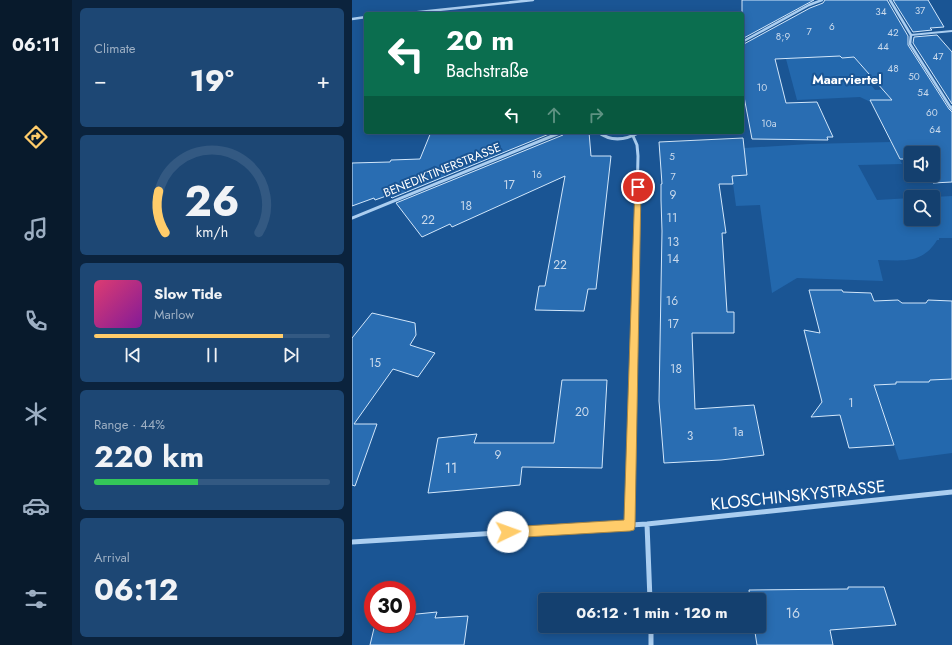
<!DOCTYPE html>
<meta charset="utf-8">
<style>
body{margin:0;font-family:Jost,sans-serif;background:#1d4774;color:#f1f3f6;height:100vh;display:flex;flex-direction:column;font-size:15px;white-space:nowrap}
*{box-sizing:border-box;margin:0}
p{font-size:13px;color:#9dafc3}
.icon{flex:none;width:22px;height:22px;fill:none;stroke:currentColor;stroke-width:2;stroke-linecap:round;stroke-linejoin:round}
.map{position:relative;flex:1;overflow:hidden}
.side{display:flex;flex-direction:column;gap:8px;padding:8px;background:#0b233d;width:280px}
.side>*{flex:none}
.banner{position:absolute;left:12px;top:12px;width:380px;height:122px;border-radius:4px;box-shadow:0 2px 10px #0003,0 0 0 1px #335982;background:#0b6e4f;color:#fff;overflow:hidden}
.controls{position:absolute;left:552px;top:146px;display:grid;gap:8px}
.controls a{display:grid;place-items:center;width:36px;height:36px;border-radius:4px;background:#14406f;box-shadow:0 2px 10px #0003,0 0 0 1px #335982;font-size:20px}
.speed{position:absolute;left:12px;top:581px;display:flex;gap:8px;font-size:20px;font-weight:700;text-align:center}
.speed>*{display:grid;place-content:center;width:52px;height:52px;border-radius:50%;background:#14406f;box-shadow:0 2px 10px #0003,0 0 0 1px #335982;line-height:1}
.speed .limit{border:6px solid #d22;background:#fff;color:#111}
.pin{position:absolute;display:grid;place-items:center;width:34px;height:34px;color:#fff;margin:-17px;border:2px solid #fff;border-radius:50%;box-shadow:0 1px 4px #0007}
.me{position:absolute;width:44px;margin:-22px;rotate:87deg;stroke-linejoin:round;filter:drop-shadow(0 0 3px #0008)}
.turn{display:flex;align-items:center;gap:14px;height:84px;padding:0 16px;font-size:18px}
.turn .icon{width:52px;height:52px;stroke-width:2.5}
.turn b{display:block;font-size:28px;line-height:34px}
.lanes{display:flex;align-items:center;height:38px;padding:0 16px;background:#0003;justify-content:center;gap:20px;direction:ltr}
.lanes .off{opacity:.35}
.big{font-size:30px;font-weight:700;line-height:1.1}
.side .widget{flex:1;display:flex;flex-direction:column;justify-content:center;gap:6px;min-width:0;padding:0 14px;border-radius:6px;background:#1d4774}
.side .dial{align-items:center;gap:0}
.dial svg{height:104px;overflow:visible;fill:none;stroke:#335982;stroke-width:7;stroke-linecap:round;text-anchor:middle}
.dial text{fill:#f1f3f6;stroke:none}
.song{display:flex;align-items:center;gap:12px}
.cover{width:48px;height:48px;border-radius:6px;background:linear-gradient(135deg,hsl(340 70% 55%),hsl(290 70% 35%))}
.played{height:4px;border-radius:2px;background:linear-gradient(90deg,#ffcc6a 80%,#335982 80%)}
.keys{display:flex;justify-content:space-around;direction:ltr}
.heat{display:flex;justify-content:space-between;align-items:center;font-size:22px;direction:ltr}
.charge{height:6px;border-radius:3px;background:linear-gradient(90deg,#34c759 44%,#335982 0)}
.trip{position:absolute;left:186px;top:593px;width:228px;height:40px;border-radius:4px;background:#14406f;box-shadow:0 2px 10px #0003,0 0 0 1px #335982;font-weight:700;line-height:40px;text-align:center}
main{display:flex;flex:1;min-height:0}
.tab-bar{display:flex;flex-direction:column;width:72px;justify-content:space-around;align-items:center;background:#081a2c;color:#9dafc3}
.tab-bar .icon{width:28px;height:28px}
.tab-bar .current{color:#ffcc6a}
.tab-bar b{font-size:18px;color:#f1f3f6}
.map>svg:first-child{display:block}
.green{fill:#2368ad}
.building{fill:#296db2;stroke:#d2e7fb}
.lines{fill:none;stroke-linecap:round;stroke-linejoin:round}
.lane{stroke:#abcef0;stroke-width:2}
.street-far3{stroke:#abcef0;stroke-width:2.5}
.street-far2{stroke:#abcef0;stroke-width:3}
.street-far1{stroke:#abcef0;stroke-width:4}
.street{stroke:#abcef0;stroke-width:5}
.route{fill:#ffcc6a;stroke:#a68545}
.labels{text-anchor:middle;dominant-baseline:central;stroke-width:4;stroke-linejoin:round;paint-order:stroke}
.far-number-label{font-size:10px;fill:#cadaec}
.far-street-label{font-size:12px;fill:#fff;stroke:#1a5594}
.number-label{font-size:12px;fill:#cadaec}
.far-neighbourhood-label{font-size:13px;font-weight:bold;fill:#fff;stroke:#1a5594}
.near-number-label{font-size:14px;fill:#cadaec}
.near-street-label{font-size:17px;fill:#fff;stroke:#1a5594}
</style>
<main>
<nav class="tab-bar">
<b>06:11</b>
<svg class="icon current" aria-label="directions" viewBox="0 0 24 24"><path d="M12 3l9 9-9 9-9-9zM9 14v-3h6M13 9l2 2-2 2"/></svg>
<svg class="icon" aria-label="music" viewBox="0 0 24 24"><path d="M9 18V5l10-2v13"/><circle cx="6" cy="18" r="3"/><circle cx="16" cy="16" r="3"/></svg>
<svg class="icon" aria-label="phone" viewBox="0 0 24 24"><path d="M5 4h4l2 5-3 2q2 4 5 5l2-3 5 2v4C11 20 4 13 5 4z"/></svg>
<svg class="icon" aria-label="climate" viewBox="0 0 24 24"><path d="M12 3v18M4 7l16 10M4 17L20 7"/></svg>
<svg class="icon" aria-label="car" viewBox="0 0 24 24"><path d="M5 17H2v-5l4-1 3-4h7l3 4 3 1v5h-3M9 17h6M6 11h13"/><circle cx="7" cy="17" r="2"/><circle cx="17" cy="17" r="2"/></svg>
<svg class="icon" aria-label="filters" viewBox="0 0 24 24"><path d="M4 7h16M4 17h16"/><circle cx="9" cy="7" r="2"/><circle cx="15" cy="17" r="2"/></svg>
</nav>
<section class="side">
<div class="widget"><p>Climate</p>
<div class="heat"><a>−</a><b class="big">19°</b><a>+</a></div>
</div>
<div class="widget dial"><svg viewBox="0 0 100 80">
<path d="M14 69A42 42 0 1 1 86 69"/>
<path d="M14 69A42 42 0 0 1 9 37" stroke="#ffcc6a"/>
<text x="50" y="56" font-size="32" font-weight="700">26</text>
<text x="50" y="72" font-size="11">km/h</text>
</svg></div>
<div class="widget">
<div class="song"><i class="cover"></i><div><b>Slow Tide</b><p>Marlow</p></div></div>
<div class="played"></div>
<div class="keys"><svg class="icon" aria-label="previous" viewBox="0 0 24 24"><path d="M18 5L8 12l10 7zM5 5v14"/></svg><svg class="icon" aria-label="pause" viewBox="0 0 24 24"><path d="M8 5v14M16 5v14"/></svg><svg class="icon" aria-label="next" viewBox="0 0 24 24"><path d="M6 5l10 7-10 7zM19 5v14"/></svg></div>
</div>
<div class="widget"><p>Range · 44%</p><b class="big">220 km</b><div class="charge"></div></div>
<div class="widget"><p>Arrival</p><b class="big">06:12</b></div>
</section>
<div class="map">
<svg width="600" height="645" viewBox="0 0 600 645">
<rect width="100%" height="100%" fill="#1a5594"/>
<path class="green" d="M 485,52 L 490,58 L 502,57 L 508,65 L 516,64 L 522,77 L 513,77 L 523,90 L 537,89 L 541,99 L 529,107 L 508,97 L 445,100 L 434,59 Z
M 539,142 L 550,164 L 506,165 L 525,200 L 559,198 L 559,219 L 581,219 L 581,197 L 600,196 L 600,238 L 587,238 L 587,240 L 585,240 C 570,265 550,260 526,260 L 531,281 L 445,278 L 420,293 L 408,205 L 384,206 L 380,176 L 395,175 L 392,148 L 457,144 Z
M 600,379 L 600,453 L 547,460 L 522,385 L 544,384 L 543,380 L 560,380 L 565,382 L 577,382 L 578,380 Z"/>
<path class="building" d="M 390,0 L 462,0 L 390,39 Z
M 473,0 L 535,0 L 556,36 L 556,45 L 597,109 L 600,112 L 600,182 L 581,183 L 576,175 L 581,175 L 581,153 L 559,153 L 559,159 L 548,159 L 518,100 L 540,100 L 502,57 L 490,58 L 488,56 L 423,59 L 434,103 L 465,102 L 481,137 L 475,137 L 476,140 L 400,139 L 390,86 L 390,45 L 458,8 L 471,3 Z
M 541,0 L 576,0 L 592,27 L 578,28 L 580,30 L 561,32 Z
M 585,35 L 600,52 L 600,104 L 561,43 L 562,37 Z
M 79,132 L 202,132 L 40,198 L 37,195 L 23,200 L 22,198 L 0,206 L 0,163 L 38,162 L 39,160 L 68,159 Z
M 213,132 L 237,132 L 239,156 L 259,156 L 244,289 L 236,289 L 232,311 L 183,310 L 187,286 L 193,286 L 213,176 L 100,227 L 98,224 L 70,237 L 44,203 L 211,135 Z
M 391,138 L 395,175 L 380,176 L 381,184 L 367,184 L 374,233 L 370,233 L 375,312 L 382,312 L 382,333 L 340,333 L 343,409 L 402,405 L 412,455 L 369,460 L 312,463 L 307,401 L 310,231 L 309,200 L 309,184 L 310,184 L 307,142 Z
M 457,290 L 490,290 L 491,292 L 519,293 L 522,301 L 546,300 L 550,303 L 574,303 L 576,300 L 600,301 L 600,379 L 578,380 L 577,382 L 544,382 L 544,384 L 522,385 L 542,445 L 497,448 L 488,415 L 459,417 L 470,402 L 452,330 L 468,333 Z
M 20,313 L 63,323 L 64,335 L 58,345 L 83,353 L 66,377 L 41,369 L 2,424 L 25,424 L 3,486 L 0,485 L 0,338 Z
M 210,380 L 255,380 L 250,468 L 170,467 L 168,485 L 76,493 L 86,438 L 125,434 L 122,443 L 202,443 Z
M 496,587 L 532,587 L 544,625 L 478,630 L 481,645 L 405,645 L 402,626 L 407,626 L 407,600 L 398,600 L 397,590 L 496,589 Z
M 85,612 L 83,618 L 116,616 L 112,645 L 18,645 L 23,624 L 55,624 L 55,615 Z"/>
<g class="lines">
<path class="lane" d="M 559,35 L 600,31"/>
<path class="street-far3" d="M 538,0 L 559,35 L 558,44 L 599,108
M 48,14 L 181,0
M 0,19 L 14,17
M 390,42 L 457,5 L 470,0"/>
<path class="street-far2" d="M 599,107 L 600,109
M 246,132 C 259,142 274,140 288,132
M 281,136 L 285,145 L 286,156 L 284,245
M 0,218 L 210,132"/>
<path class="street-far1" d="M 280,421 L 284,244"/>
<path class="street" d="M 295,524 L 298,600
M 278,526 L 280,420
M 0,542 L 295,524 L 600,492
M 299,626 L 299,645"/>
</g>
<path class="route" d="M 283,185 L 288,185 L 289,187 L 283,526 L 282,530 L 278,531 L 156,538 L 152,537 L 150,532 L 152,528 L 156,527 L 272,520 Z"/>
<g class="labels">
<g class="far-number-label">
<text x="568" y="10">37</text>
<text x="529" y="11">34</text>
<text x="480" y="26">6</text>
<text x="457" y="31">7</text>
<text x="541" y="32">42</text>
<text x="431" y="36">8;9</text>
<text x="531" y="46">44</text>
<text x="586" y="56">47</text>
<text x="541" y="68">48</text>
<text x="562" y="76">50</text>
<text x="410" y="87">10</text>
<text x="571" y="92">54</text>
<text x="580" y="112">60</text>
<text x="417" y="123">10a</text>
<text x="583" y="129">64</text>
<text x="320" y="156">5</text>
<text x="185" y="174">16</text>
<text x="321" y="176">7</text>
</g>
<g class="far-street-label">
<text transform="translate(90 170) rotate(-22)">BENEDIKTINERSTRASSE</text>
</g>
<g class="number-label">
<text x="157" y="185">17</text>
<text x="321" y="195">9</text>
<text x="114" y="206">18</text>
<text x="320" y="218">11</text>
<text x="76" y="220">22</text>
<text x="321" y="242">13</text>
<text x="321" y="259">14</text>
<text x="208" y="265">22</text>
<text x="320" y="301">16</text>
<text x="321" y="324">17</text>
<text x="23" y="363">15</text>
<text x="324" y="369">18</text>
<text x="499" y="403">1</text>
<text x="230" y="412">20</text>
<text x="386" y="432">1a</text>
<text x="338" y="436">3</text>
<text x="146" y="455">9</text>
</g>
<g class="far-neighbourhood-label">
<text x="495" y="79">Maarviertel</text>
</g>
<g class="near-number-label">
<text x="99" y="468">11</text>
<text x="441" y="613">16</text>
</g>
<g class="near-street-label">
<text transform="translate(446 495) rotate(-6)">KLOSCHINSKYSTRASSE</text>
</g>
</g>
</svg>
<div class="controls">
<a><svg class="icon" aria-label="sound" viewBox="0 0 24 24"><path d="M4 9h4l5-4v14l-5-4H4zM17 9q2 3 0 6"/></svg></a>
<a><svg class="icon" aria-label="search" viewBox="0 0 24 24"><circle cx="10" cy="10" r="6"/><path d="M15 15l6 6"/></svg></a>
</div>
<div class="speed"><div class="limit">30</div></div>
<div class="pin" style="left:286px;top:187px;background:#d93025"><svg class="icon" aria-label="arrive" viewBox="0 0 24 24"><path d="M6 21V4h12l-3 4 3 4H6"/></svg></div>
<svg class="me" style="left:156px;top:532px" viewBox="-20 -20 40 40"><circle r="19" fill="#fff"/><path d="M0-13L10 11 0 6-10 11z" fill="#ffcc6a"/></svg>
<div class="trip">06:12 · 1 min · 120 m</div>
<div class="banner">
<div class="turn"><svg class="icon" aria-label="left" viewBox="0 0 24 24"><path d="M17 20v-9H6M10 6l-5 5 5 5"/></svg><div><b>20 m</b>Bachstraße</div></div>
<div class="lanes"><svg class="icon" aria-label="left" viewBox="0 0 24 24"><path d="M17 20v-9H6M10 6l-5 5 5 5"/></svg><svg class="icon off" aria-label="ahead" viewBox="0 0 24 24"><path d="M12 20V5M6 11l6-6 6 6"/></svg><svg class="icon off" aria-label="right" viewBox="0 0 24 24"><path d="M7 20v-9h11M14 6l5 5-5 5"/></svg></div>
</div>
</div>
</main>
